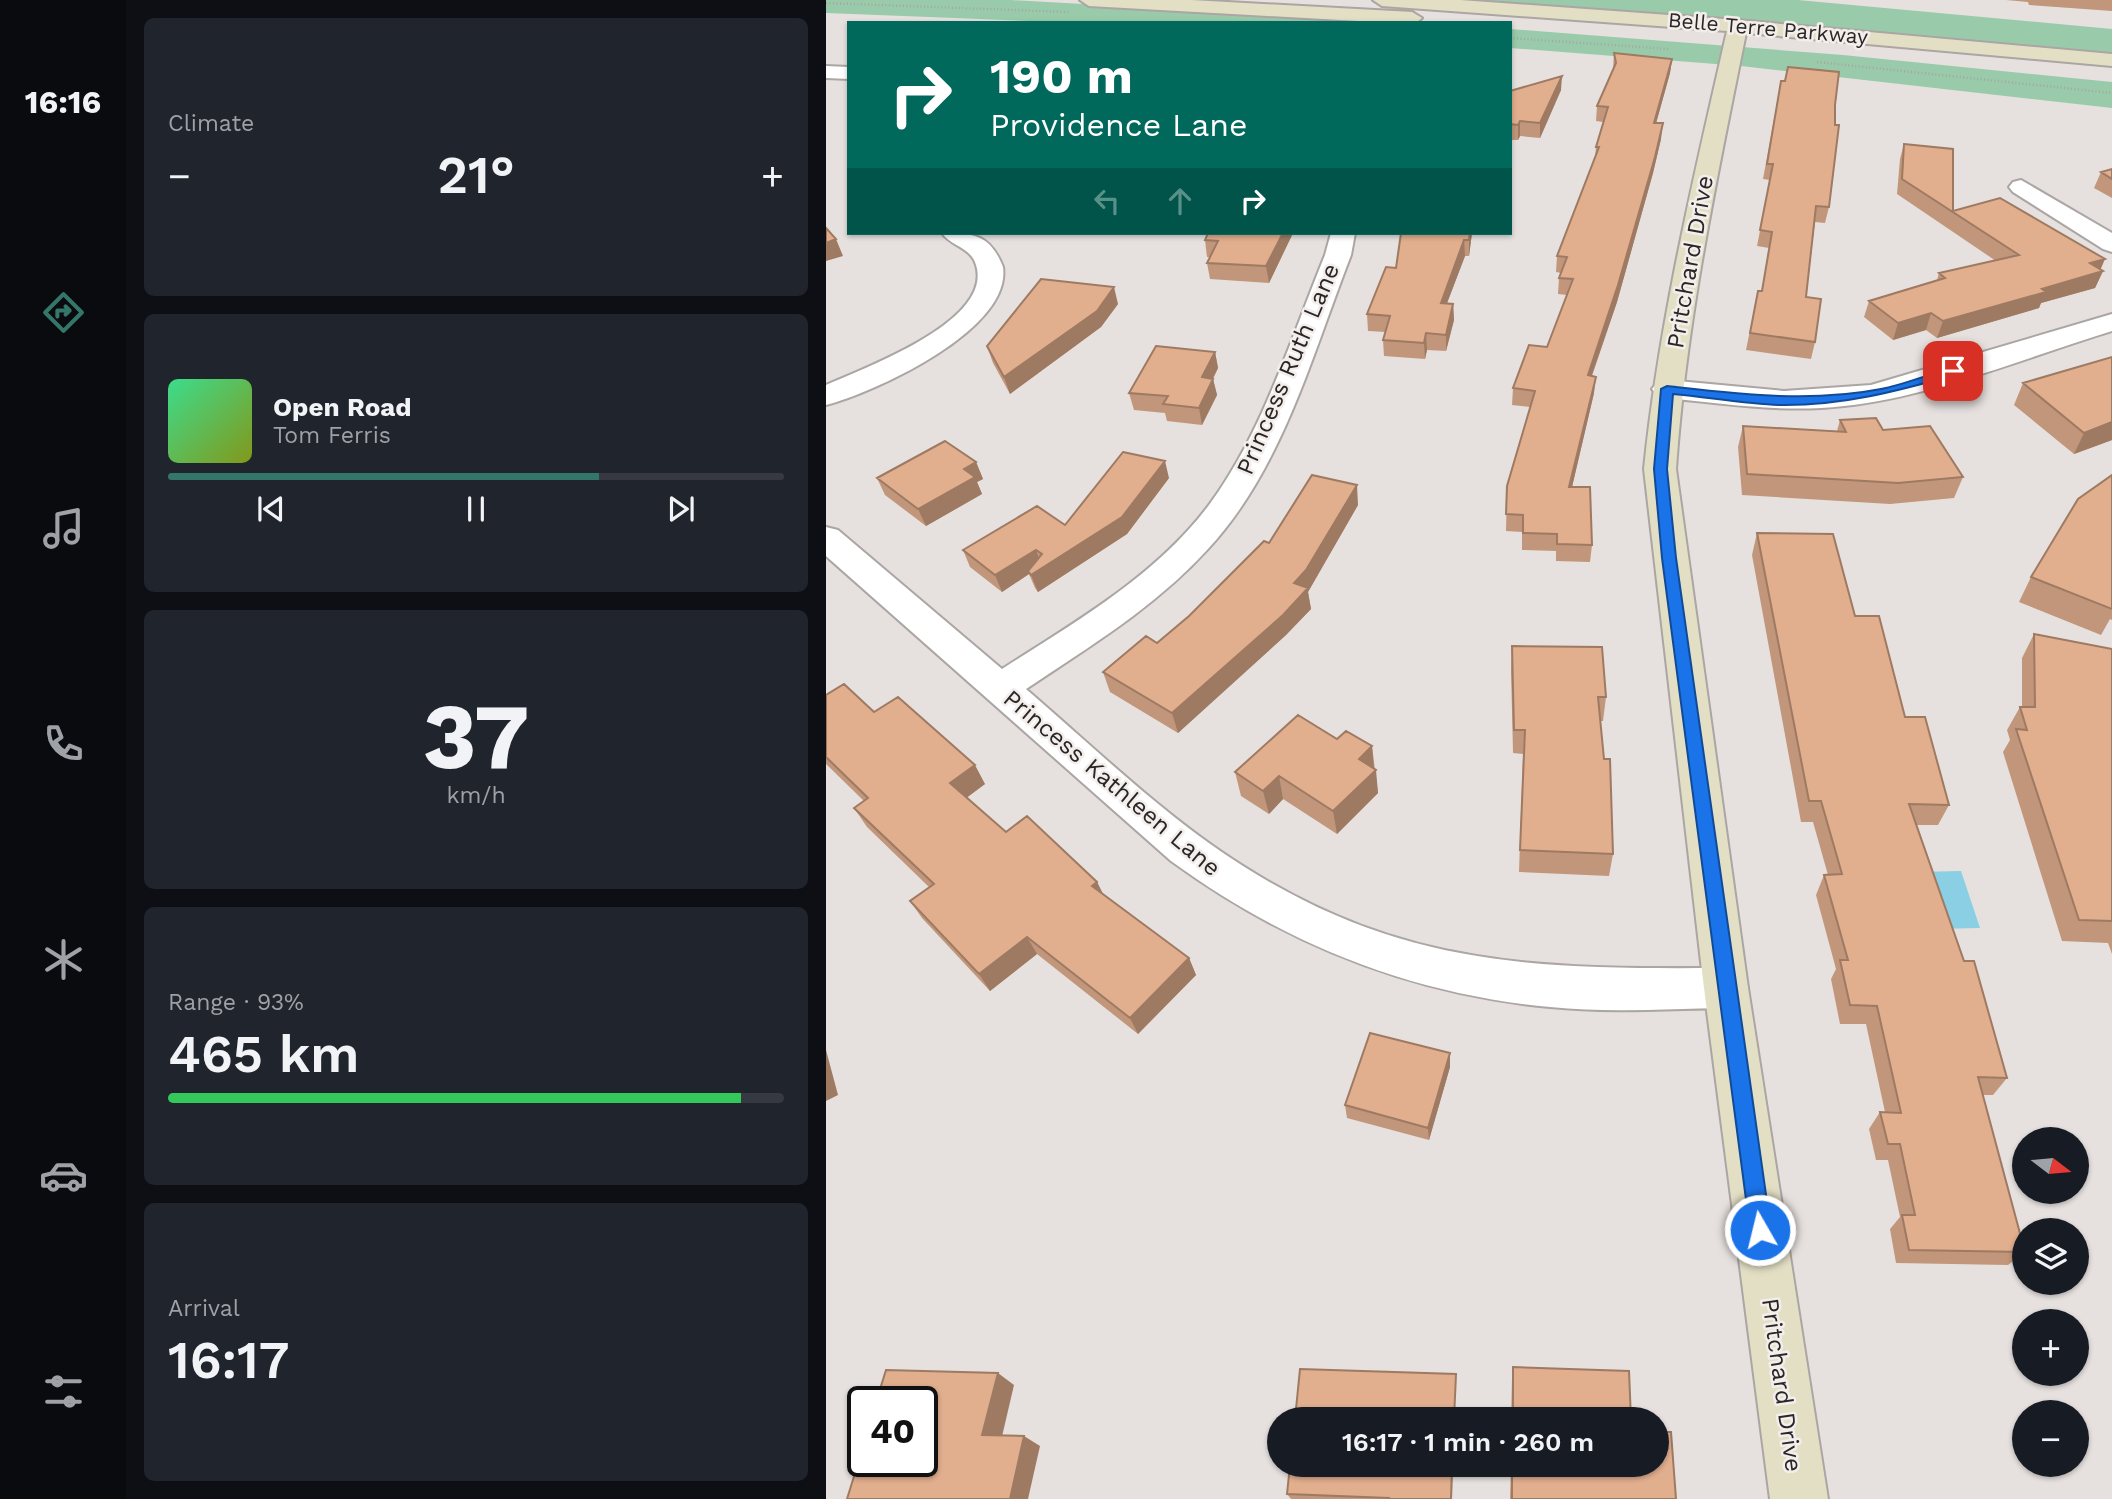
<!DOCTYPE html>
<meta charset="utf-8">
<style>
body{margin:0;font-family:"Work Sans",sans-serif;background:#20242c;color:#f1f3f6;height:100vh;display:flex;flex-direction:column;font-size:26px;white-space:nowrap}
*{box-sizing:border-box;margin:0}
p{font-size:23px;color:#9ea1a6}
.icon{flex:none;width:38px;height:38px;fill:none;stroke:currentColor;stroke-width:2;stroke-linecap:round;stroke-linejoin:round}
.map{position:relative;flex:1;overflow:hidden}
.sheet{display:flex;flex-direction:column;gap:18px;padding:18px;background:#0d0f14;width:700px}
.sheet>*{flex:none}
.guide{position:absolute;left:21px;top:21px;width:665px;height:214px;border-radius:0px;box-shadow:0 2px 5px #0004;background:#00695c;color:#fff;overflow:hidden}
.needle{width:46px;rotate:106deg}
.tools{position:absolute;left:1186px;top:1127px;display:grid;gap:14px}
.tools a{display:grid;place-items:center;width:77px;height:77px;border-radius:50%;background:#171b24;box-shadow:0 2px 5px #0004;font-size:35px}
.speed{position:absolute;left:21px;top:1386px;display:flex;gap:14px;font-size:35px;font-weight:700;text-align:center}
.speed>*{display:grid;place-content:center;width:91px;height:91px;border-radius:50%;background:#171b24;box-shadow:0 2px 5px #0004;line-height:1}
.speed .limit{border:4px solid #111;border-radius:10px;background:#fff;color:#111}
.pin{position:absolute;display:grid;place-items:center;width:60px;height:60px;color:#fff;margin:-30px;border-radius:14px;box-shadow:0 4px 10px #0006}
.me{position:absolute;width:77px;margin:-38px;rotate:352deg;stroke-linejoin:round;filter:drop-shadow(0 0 5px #0008)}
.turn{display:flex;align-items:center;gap:24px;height:147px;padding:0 28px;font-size:32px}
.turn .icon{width:91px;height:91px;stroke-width:2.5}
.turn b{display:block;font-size:49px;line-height:60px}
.lanes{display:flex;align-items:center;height:66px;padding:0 28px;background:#0003;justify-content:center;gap:35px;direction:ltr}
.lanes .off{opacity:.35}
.big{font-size:52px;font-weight:600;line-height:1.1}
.sheet .card{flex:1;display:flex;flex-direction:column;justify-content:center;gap:10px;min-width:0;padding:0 24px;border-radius:10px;background:#20242c}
.sheet .dial{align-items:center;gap:0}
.dial b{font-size:91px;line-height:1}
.song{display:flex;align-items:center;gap:21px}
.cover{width:84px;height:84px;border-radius:10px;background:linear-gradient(135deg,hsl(150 70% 55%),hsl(70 70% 35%))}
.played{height:7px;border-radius:4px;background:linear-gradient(90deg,#34776a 70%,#363941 70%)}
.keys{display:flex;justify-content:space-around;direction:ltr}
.heat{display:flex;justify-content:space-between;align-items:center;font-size:38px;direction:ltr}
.charge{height:10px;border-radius:5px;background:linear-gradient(90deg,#34c759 93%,#363941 0)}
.trip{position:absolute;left:441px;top:1407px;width:402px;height:70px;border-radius:35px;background:#171b24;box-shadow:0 2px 5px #0004;font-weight:600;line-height:70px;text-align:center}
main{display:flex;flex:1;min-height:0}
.tab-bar{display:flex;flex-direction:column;width:126px;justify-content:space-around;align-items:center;background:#090b0e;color:#9ea1a6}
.tab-bar .icon{width:49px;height:49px}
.tab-bar .on{color:#34776a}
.tab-bar b{font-size:32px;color:#f1f3f6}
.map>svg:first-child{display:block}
.green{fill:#99cbaa}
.water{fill:#8acfe4}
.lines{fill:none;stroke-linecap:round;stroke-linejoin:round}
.street-casing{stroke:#aba6a3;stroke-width:4}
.secondary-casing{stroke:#aba6a3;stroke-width:4}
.path{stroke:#a8a4a1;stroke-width:2.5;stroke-dasharray:1 2.5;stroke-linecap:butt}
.street{fill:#fff;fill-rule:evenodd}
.secondary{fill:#e3dfc5;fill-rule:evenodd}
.wall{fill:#c2967a}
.shaded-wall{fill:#9e7a63}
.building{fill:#e1ae8e;stroke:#9e7a63;stroke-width:2}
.route{fill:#1a73e8;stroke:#114b97;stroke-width:2}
.labels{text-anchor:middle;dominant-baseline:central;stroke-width:5;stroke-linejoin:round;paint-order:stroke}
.far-street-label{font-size:21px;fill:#292726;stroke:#f3eeeb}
.street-label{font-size:24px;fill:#292726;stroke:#f3eeeb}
</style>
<main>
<nav class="tab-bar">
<b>16:16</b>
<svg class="icon on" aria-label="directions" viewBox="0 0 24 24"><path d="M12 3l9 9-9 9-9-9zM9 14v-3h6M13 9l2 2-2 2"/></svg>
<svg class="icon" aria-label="music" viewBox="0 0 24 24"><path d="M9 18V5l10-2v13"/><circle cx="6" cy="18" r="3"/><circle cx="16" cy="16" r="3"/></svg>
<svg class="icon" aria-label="phone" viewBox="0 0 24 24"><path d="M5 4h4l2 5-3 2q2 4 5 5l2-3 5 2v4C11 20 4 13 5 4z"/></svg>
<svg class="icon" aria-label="climate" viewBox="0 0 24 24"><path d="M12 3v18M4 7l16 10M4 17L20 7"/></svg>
<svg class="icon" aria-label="car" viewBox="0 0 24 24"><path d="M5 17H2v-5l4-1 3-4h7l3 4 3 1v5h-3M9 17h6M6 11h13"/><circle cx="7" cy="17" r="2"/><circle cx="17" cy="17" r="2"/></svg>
<svg class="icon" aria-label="filters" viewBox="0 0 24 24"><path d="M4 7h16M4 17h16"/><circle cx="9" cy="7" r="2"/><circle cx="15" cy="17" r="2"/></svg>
</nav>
<section class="sheet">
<div class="card"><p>Climate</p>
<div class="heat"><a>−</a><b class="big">21°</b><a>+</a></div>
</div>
<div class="card">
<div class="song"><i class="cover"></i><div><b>Open Road</b><p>Tom Ferris</p></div></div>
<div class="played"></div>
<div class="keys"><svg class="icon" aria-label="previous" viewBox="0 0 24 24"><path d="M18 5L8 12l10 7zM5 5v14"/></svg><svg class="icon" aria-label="pause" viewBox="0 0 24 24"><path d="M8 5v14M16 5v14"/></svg><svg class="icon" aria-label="next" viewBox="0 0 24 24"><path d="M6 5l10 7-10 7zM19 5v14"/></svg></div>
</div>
<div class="card dial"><b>37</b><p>km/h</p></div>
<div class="card"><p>Range · 93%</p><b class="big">465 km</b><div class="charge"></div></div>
<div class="card"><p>Arrival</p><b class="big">16:17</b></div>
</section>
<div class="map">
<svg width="1286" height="1499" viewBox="0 0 1286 1499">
<rect width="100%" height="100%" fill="#e6e1de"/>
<path class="green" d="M 0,0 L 185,0 L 598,23 L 252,23 L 0,13 Z
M 625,0 L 972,0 L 1286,29 L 1286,55 Z
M 684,29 L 1017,55 L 1286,82 L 1286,108 L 915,66 L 684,48 Z"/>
<path class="water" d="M 1135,871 L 1154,928 L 1110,929 L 1091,872 Z"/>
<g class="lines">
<defs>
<path id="street" d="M 0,66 L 23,67 L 23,79 L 0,78 Z
M 1195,180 L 1286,233 L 1286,252 L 1277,249 L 1187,192 L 1183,187 L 1187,182 Z
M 116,233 C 147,233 164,234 177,267 C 186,329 50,392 0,405 L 0,385 C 38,368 168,321 150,265 C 145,247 124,246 116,233 Z
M 505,233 L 529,233 L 525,255 C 486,355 456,470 381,550 C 329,607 263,647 200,689 C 270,749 339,817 417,866 C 579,969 716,969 900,968 L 916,974 L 922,988 L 916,1002 L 900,1008 C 841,1009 782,1013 724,1007 C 584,994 459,944 345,861 L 0,556 L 0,527 L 12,530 L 176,669 C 249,622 330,576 383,505 C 437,432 465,338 499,255 Z
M 1286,314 L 1286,331 C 1201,357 1105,397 1018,406 C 959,413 899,404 841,398 L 831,395 L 826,389 L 831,383 L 841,380 L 958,391 L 1045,385 Z"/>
<path id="secondary" d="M 254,0 L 365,0 L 586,12 L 596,18 L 590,23 L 568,23 L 263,6 Z
M 547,0 L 634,0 L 912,20 L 1286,54 L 1286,66 L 920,33 C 891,177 860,322 850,469 L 922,988 L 1002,1499 L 944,1499 L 878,988 L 818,469 C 833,321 868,176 901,31 L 556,6 Z"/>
</defs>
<use href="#street" class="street-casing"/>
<use href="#secondary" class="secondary-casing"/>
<path class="path" d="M 0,3 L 243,12
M 684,38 L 843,49
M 991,62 L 1286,93"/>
<use href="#street" class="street"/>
<use href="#secondary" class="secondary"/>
</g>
<path class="wall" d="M 1180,0 L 1286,0 L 1286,11 L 1203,5 L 1202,2 Z
M 788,53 L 846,59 L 844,73 L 830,123 L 835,139 L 827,173 L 791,302 L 766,376 L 768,393 L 746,487 L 766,545 L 764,562 L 730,561 L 730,551 L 696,550 L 696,532 L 680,531 L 681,486 L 704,407 L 686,405 L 687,388 L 721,347 L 741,295 L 732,294 L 733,278 L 735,273 L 730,272 L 731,256 L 769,158 L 770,147 L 777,122 L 770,121 L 771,106 L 787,70 Z
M 955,81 L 1009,105 L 1003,207 L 999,223 L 989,222 L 980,297 L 989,342 L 985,359 L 920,350 L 932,291 L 936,291 L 943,248 L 931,246 L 944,180 L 937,179 Z
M 735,90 L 714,138 L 694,136 L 692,140 L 684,140 L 684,91 Z
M 1078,144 L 1127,211 L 1274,270 L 1277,271 L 1269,288 L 1215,303 L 1213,308 L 1111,338 L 1100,330 L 1067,340 L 1038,317 L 1043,301 L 1111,280 L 1113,273 L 1170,261 L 1071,194 L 1074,159 Z
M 1286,169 L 1286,198 L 1268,188 L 1275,172 Z
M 467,233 L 443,283 L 384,279 L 381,263 L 384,257 L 381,257 L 379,240 Z
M 575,233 L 646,233 L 643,256 L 639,256 L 621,303 L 627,304 L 628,320 L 620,351 L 601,350 L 599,359 L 558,356 L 557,340 L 560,332 L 542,331 L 541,314 L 570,268 Z
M 292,304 L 275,327 L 184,394 L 167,363 L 161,346 Z
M 389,352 L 392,368 L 387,379 L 391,395 L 376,425 L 341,421 L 339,413 L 308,410 L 303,393 Z
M 1286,357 L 1286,440 L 1248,454 L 1188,405 L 1197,383 Z
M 1014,420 L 1057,430 L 1137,477 L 1128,498 L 1064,504 L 916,495 L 912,447 L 917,426 L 1011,431 Z
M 150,462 L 157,479 L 151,482 L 156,494 L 100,526 L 59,495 L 51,478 Z
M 1286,475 L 1286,620 L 1284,619 L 1275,635 L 1193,602 L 1205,577 Z
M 343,478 L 301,534 L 212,592 L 209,588 L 203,574 L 176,592 L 144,567 L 137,550 L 239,525 Z
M 532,505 L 482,592 L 485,609 L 460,635 L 352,733 L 284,692 L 277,672 L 331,643 L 363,616 L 443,543 Z
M 931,533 L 1029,616 L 1123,805 L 1112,825 L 1091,825 L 1138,961 L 1181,1078 L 1167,1095 L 1157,1095 L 1199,1252 L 1182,1265 L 1070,1263 L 1064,1229 L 1074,1217 L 1062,1160 L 1050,1160 L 1043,1129 L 1054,1112 L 1059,1112 L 1040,1024 L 1014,1024 L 1005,979 L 1010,969 L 990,895 L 998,875 L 1002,875 L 987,822 L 975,822 L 926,555 Z
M 1208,634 L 1286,649 L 1286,954 L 1282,943 L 1236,941 L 1177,752 L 1184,740 L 1181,730 L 1194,707 L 1196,707 L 1196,658 Z
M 686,646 L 780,697 L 777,721 L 774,721 L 787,854 L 783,876 L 693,872 L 697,754 L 687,753 L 685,670 Z
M 0,695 L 48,712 L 159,784 L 141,797 L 180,832 L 271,882 L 277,894 L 363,958 L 370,975 L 312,1034 L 211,954 L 164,991 L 96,918 L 84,901 L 103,887 L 41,827 L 28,808 L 38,801 L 0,764 Z
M 511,739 L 546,746 L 552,793 L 511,834 L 457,799 L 443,814 L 415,796 L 409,772 Z
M 624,1053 L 624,1067 L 603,1140 L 521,1118 L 519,1105 Z
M 687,1367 L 805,1419 L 685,1419 L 686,1379 Z
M 627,1465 L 626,1499 L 465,1499 L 461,1494 Z
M 685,1465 L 831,1465 L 850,1499 L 684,1499 Z"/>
<path class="shaded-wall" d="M 846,59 L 844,73 L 826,138 L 828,123 Z
M 736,76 L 735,90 L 714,138 L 714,123 Z
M 694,121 L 694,136 L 692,140 L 692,125 Z
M 837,123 L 835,139 L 827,173 L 791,302 L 760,392 L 762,375 Z
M 457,233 L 467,233 L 443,283 L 440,266 Z
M 644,233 L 646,233 L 643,256 L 643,240 Z
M 10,239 L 17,256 L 0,261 L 0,243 Z
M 638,240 L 639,256 L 615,319 L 615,303 Z
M 1279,259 L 1273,273 L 1277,271 L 1269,288 L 1215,303 L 1213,308 L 1111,338 L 1117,321 L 1216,289 L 1264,263 Z
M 288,287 L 292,304 L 275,327 L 184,394 L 178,377 Z
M 627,304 L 628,320 L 620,351 L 620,335 Z
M 1105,313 L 1100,330 L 1067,340 L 1072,323 Z
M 600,333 L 601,350 L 599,359 L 598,343 Z
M 389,352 L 392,368 L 379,394 L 376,377 Z
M 770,377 L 768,393 L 742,504 L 743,487 Z
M 387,379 L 391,395 L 376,425 L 373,408 Z
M 1286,422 L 1286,440 L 1248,454 L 1258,433 Z
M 339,461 L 343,478 L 301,534 L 212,592 L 205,575 Z
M 150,462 L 157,479 L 151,482 L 156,494 L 100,526 L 92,509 L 138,469 Z
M 531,485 L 532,505 L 482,592 L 485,609 L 460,635 L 352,733 L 346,713 L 468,583 Z
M 210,550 L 216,567 L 202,571 L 203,574 L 176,592 L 169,575 Z
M 546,746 L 548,770 L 533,759 Z
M 149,765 L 159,784 L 135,802 L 124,783 Z
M 550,770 L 552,793 L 511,834 L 507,811 Z
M 453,776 L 457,799 L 443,814 L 437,791 Z
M 271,882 L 280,900 L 266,886 Z
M 201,937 L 211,954 L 164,991 L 153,974 Z
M 363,958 L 370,975 L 312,1034 L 304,1018 Z
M 0,1050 L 12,1095 L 0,1101 Z
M 624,1053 L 624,1067 L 603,1140 L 602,1128 Z
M 172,1373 L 188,1385 L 174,1445 L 156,1435 Z
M 198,1436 L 214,1446 L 202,1499 L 184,1499 Z"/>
<path class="building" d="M 788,53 L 846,59 L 828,123 L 837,123 L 829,157 L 792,285 L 762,375 L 770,377 L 743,487 L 764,487 L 766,545 L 731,544 L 731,534 L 697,533 L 697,515 L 680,514 L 681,486 L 709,391 L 687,388 L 703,345 L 721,347 L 747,279 L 733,278 L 741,257 L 731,256 L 773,147 L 770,147 L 782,107 L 771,106 L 790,63 Z
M 962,67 L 1013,72 L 1009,105 L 1009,125 L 1013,125 L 1003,207 L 990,206 L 980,297 L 995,299 L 989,342 L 924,333 L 932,291 L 936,291 L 946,232 L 934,230 L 947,164 L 941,164 L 955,81 L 959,81 Z
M 736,76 L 714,123 L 694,121 L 692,125 L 684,124 L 684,91 Z
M 1078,144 L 1127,149 L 1127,211 L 1174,198 L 1279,259 L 1264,263 L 1277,271 L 1216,289 L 1220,292 L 1117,321 L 1105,313 L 1072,323 L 1043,301 L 1119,278 L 1113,273 L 1193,255 L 1076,179 Z
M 1286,169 L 1286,179 L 1275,172 Z
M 0,228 L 10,239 L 0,243 Z
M 382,233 L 457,233 L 440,266 L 381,263 L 392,241 L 379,240 Z
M 575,233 L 644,233 L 643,240 L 638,240 L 615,303 L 627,304 L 620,335 L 600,333 L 598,343 L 557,340 L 564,316 L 541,314 L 560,267 L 570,268 Z
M 215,279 L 288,287 L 271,311 L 178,377 L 161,346 Z
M 330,346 L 389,352 L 376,377 L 387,379 L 373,408 L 337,404 L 342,396 L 303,393 Z
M 1286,357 L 1286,422 L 1258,433 L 1197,383 Z
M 1050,418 L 1057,430 L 1104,426 L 1137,477 L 1072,483 L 921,474 L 917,426 L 1020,432 L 1014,420 Z
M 119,441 L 150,462 L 138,469 L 149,477 L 92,509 L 51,478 Z
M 297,452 L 339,461 L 296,517 L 205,575 L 202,571 L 216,554 L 210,550 L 169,575 L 137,550 L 211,506 L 239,525 Z
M 486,475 L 531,485 L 480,570 L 468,583 L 482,588 L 457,615 L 346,713 L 277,672 L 320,636 L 331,643 L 363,616 L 438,541 L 443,543 Z
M 1286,475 L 1286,609 L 1205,577 L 1252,499 Z
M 931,533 L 1007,534 L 1029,616 L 1053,616 L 1079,717 L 1099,717 L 1123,805 L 1083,804 L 1138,961 L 1148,961 L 1181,1078 L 1152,1077 L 1199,1252 L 1083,1250 L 1076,1215 L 1089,1215 L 1074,1144 L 1062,1144 L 1054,1112 L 1075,1113 L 1051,1006 L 1024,1005 L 1014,960 L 1022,960 L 998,875 L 1016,874 L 995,801 L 983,801 Z
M 1208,634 L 1286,649 L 1286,921 L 1253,920 L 1190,729 L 1201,730 L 1194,707 L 1209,707 Z
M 686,646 L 776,647 L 780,697 L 772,697 L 778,759 L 784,759 L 787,854 L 694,850 L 699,730 L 688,730 Z
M 18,684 L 48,712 L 72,697 L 149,765 L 124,783 L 180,832 L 201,816 L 271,882 L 266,886 L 363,958 L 304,1018 L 201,937 L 153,974 L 84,901 L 108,884 L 28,808 L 42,798 L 0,757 L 0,695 Z
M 472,715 L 511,739 L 520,731 L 546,746 L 533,759 L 550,770 L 507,811 L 453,776 L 437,791 L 409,772 Z
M 544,1033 L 624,1053 L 602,1128 L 519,1105 Z
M 687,1367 L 803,1371 L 805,1419 L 687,1419 Z
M 474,1369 L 630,1374 L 628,1419 L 469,1419 Z
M 60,1370 L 172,1373 L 156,1435 L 198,1436 L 184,1499 L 21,1499 L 37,1447 L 37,1461 L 96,1461 L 96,1402 L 50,1402 Z
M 831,1432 L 845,1432 L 850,1499 L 686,1499 L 686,1465 L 831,1465 Z
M 464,1465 L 626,1465 L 625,1499 L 563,1499 L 563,1498 L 461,1494 Z"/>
<path class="route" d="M 1127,368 L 1133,371 L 1132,374 C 1072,391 1016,406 953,405 C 918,404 882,397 847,394 L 841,469 L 850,558 L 945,1230 L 942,1237 L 934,1240 L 927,1237 L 924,1230 L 836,558 L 828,469 L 835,389 L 841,386 C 913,394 983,403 1055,389 C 1079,384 1103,374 1127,368 Z"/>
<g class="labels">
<g class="far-street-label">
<text transform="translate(942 28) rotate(5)">Belle Terre Parkway</text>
</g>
<g class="street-label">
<text transform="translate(864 262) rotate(-80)">Pritchard Drive</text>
<text transform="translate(462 369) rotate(-67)">Princess Ruth Lane</text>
<text transform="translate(286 783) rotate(40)">Princess Kathleen Lane</text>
<text transform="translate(956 1385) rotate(82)">Pritchard Drive</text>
</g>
</g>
</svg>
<div class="tools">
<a><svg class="needle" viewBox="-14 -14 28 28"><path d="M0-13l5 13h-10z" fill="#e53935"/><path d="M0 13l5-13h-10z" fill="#9ea1a6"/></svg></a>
<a><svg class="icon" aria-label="layers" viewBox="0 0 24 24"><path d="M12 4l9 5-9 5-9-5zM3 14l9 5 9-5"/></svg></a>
<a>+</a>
<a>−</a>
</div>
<div class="speed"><div class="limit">40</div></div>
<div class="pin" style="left:1127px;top:371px;background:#d93025"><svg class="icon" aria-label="arrive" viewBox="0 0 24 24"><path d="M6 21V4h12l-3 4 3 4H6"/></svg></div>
<svg class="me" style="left:934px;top:1230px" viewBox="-20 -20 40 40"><circle r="17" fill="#1a73e8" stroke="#fff" stroke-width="3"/><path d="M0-11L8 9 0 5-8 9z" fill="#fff"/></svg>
<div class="trip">16:17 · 1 min · 260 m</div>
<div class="guide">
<div class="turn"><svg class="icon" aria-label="right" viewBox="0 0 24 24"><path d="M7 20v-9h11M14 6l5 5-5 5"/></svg><div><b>190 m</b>Providence Lane</div></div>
<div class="lanes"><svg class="icon off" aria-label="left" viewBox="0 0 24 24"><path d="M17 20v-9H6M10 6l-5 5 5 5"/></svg><svg class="icon off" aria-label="ahead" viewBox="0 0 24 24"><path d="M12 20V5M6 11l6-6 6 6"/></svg><svg class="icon" aria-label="right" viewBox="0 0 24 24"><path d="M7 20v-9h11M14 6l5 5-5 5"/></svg></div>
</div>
</div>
</main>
